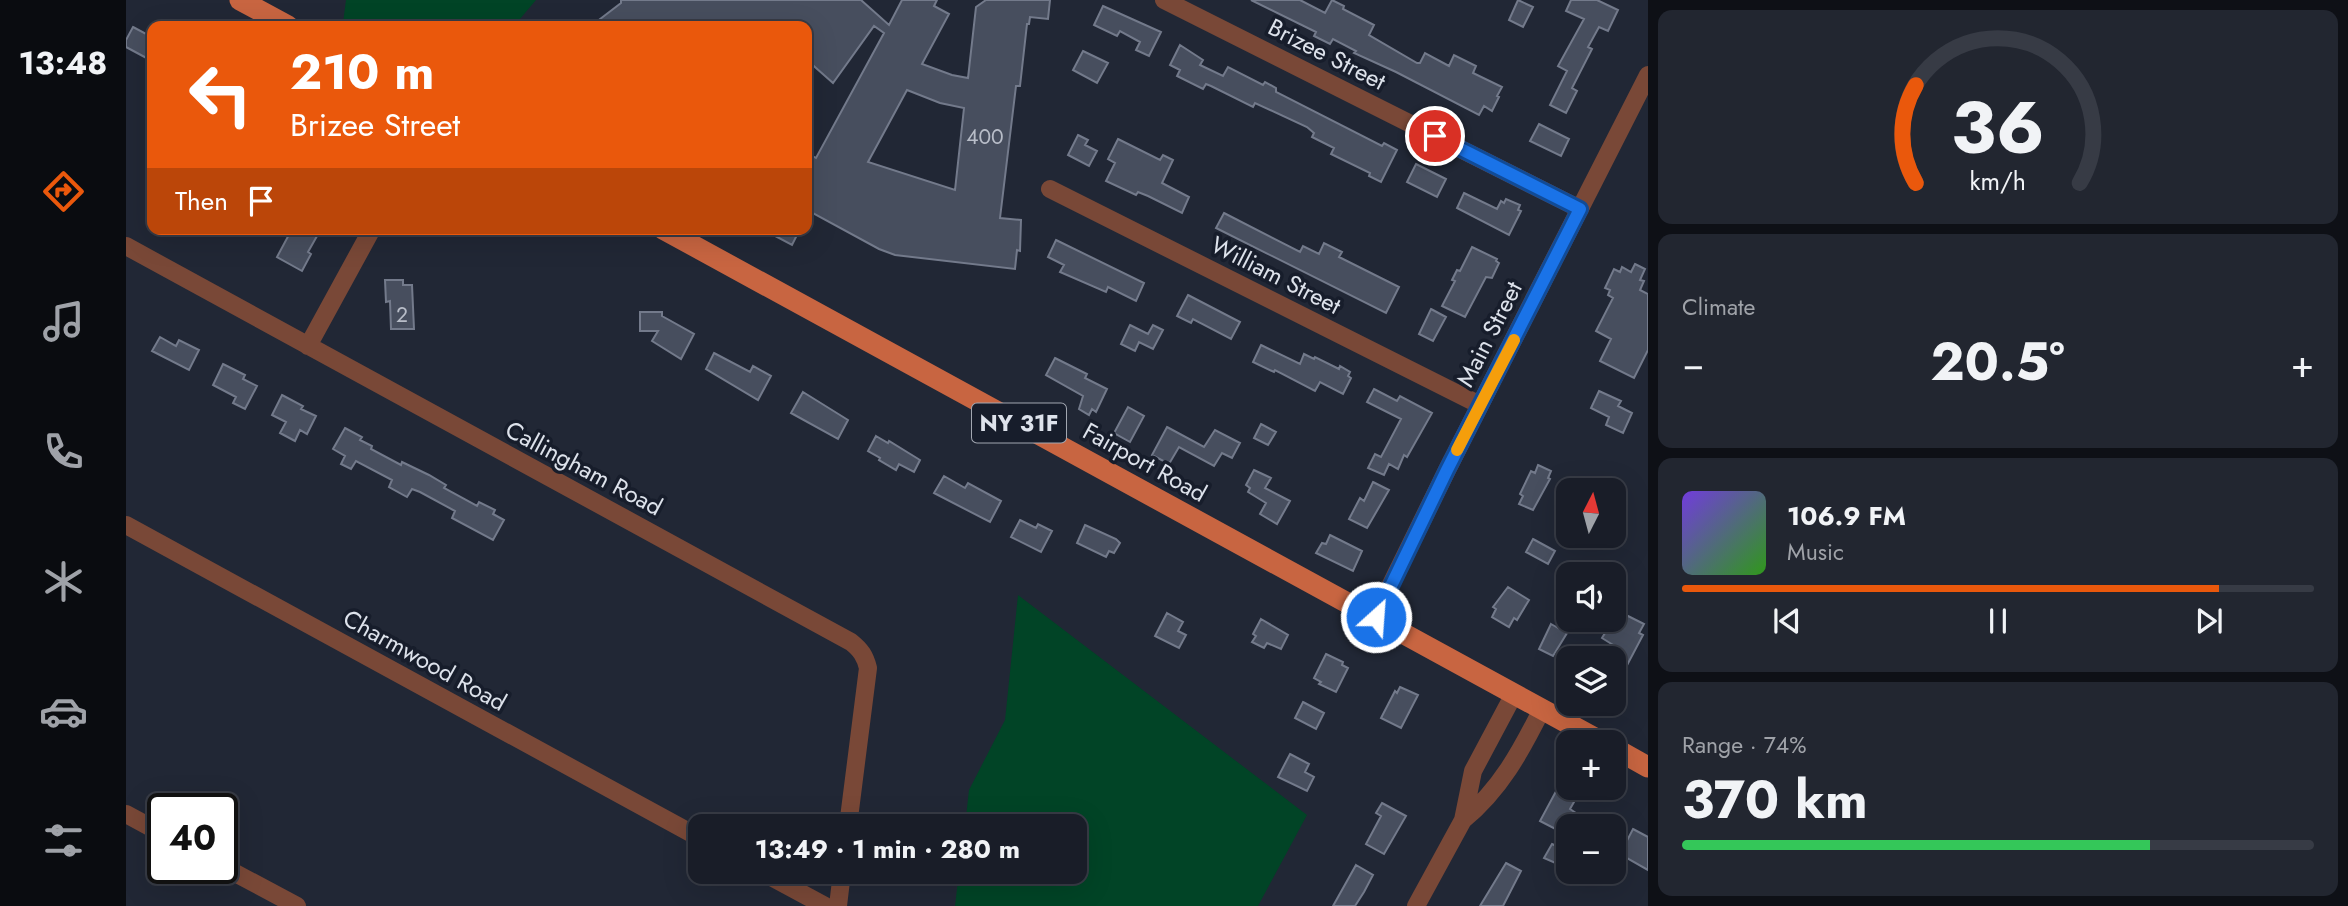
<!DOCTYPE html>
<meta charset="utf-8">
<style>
body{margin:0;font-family:Jost,sans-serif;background:#222630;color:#f1f3f6;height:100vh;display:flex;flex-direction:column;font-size:26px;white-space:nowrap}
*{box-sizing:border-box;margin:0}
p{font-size:23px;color:#9fa2a8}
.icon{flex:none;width:38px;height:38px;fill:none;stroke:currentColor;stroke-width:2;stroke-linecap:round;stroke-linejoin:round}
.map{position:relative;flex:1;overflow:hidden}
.panel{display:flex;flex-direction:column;gap:10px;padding:10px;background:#0e1016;width:700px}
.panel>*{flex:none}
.banner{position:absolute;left:21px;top:21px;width:665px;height:214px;border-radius:14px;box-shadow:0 7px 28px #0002,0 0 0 2px #373b45;background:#ea580c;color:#fff;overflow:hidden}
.needle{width:46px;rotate:6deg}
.buttons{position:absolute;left:1430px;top:478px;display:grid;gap:14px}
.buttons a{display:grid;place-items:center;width:70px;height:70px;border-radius:14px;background:#191d28;box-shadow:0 7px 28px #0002,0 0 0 2px #373b45;font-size:35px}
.speed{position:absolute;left:21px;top:793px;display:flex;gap:14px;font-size:35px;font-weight:700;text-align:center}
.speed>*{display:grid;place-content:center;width:91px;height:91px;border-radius:50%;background:#191d28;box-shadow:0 7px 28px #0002,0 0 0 2px #373b45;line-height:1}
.speed .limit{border:4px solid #111;border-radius:10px;background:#fff;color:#111}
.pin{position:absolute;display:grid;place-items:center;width:60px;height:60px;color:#fff;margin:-30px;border:4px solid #fff;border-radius:50%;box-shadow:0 2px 7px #0007}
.me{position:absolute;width:77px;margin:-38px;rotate:26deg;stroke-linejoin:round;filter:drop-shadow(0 0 5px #0008)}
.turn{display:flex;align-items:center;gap:24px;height:147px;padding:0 28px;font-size:32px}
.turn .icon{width:91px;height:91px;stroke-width:2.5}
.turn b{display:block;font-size:49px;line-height:60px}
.then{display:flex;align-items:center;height:66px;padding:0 28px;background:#0003;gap:14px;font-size:26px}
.big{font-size:52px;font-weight:700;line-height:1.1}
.panel .tile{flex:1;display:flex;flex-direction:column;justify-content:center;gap:10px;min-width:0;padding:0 24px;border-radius:14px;background:#222630}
.panel .dial{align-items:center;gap:0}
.dial svg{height:182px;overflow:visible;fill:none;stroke:#373b45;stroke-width:7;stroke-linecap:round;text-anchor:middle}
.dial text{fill:#f1f3f6;stroke:none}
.song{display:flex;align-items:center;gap:21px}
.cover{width:84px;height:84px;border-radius:10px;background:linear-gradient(135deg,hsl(260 70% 55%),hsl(110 70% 35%))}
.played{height:7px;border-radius:4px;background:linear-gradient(90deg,#ea580c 85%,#373b45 85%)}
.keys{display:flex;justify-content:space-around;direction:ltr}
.heat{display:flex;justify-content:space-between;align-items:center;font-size:38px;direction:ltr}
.charge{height:10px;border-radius:5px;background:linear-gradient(90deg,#34c759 74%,#373b45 0)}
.trip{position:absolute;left:562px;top:814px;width:399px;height:70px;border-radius:14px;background:#191d28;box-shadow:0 7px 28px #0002,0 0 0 2px #373b45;font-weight:700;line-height:70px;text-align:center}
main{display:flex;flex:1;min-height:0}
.tabs{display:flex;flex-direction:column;width:126px;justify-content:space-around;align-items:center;background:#0a0c10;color:#9fa2a8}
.tabs .icon{width:49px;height:49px}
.tabs .active{color:#ea580c}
.tabs b{font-size:32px;color:#f1f3f6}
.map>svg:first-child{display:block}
.green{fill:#014426}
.building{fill:#474e5e;stroke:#737a8b;stroke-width:2;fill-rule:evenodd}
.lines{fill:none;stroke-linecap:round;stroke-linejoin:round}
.minor{stroke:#794837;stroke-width:18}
.major{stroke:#c86541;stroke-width:21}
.route-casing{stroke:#114b97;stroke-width:18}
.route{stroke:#1a73e8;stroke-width:12}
.slow{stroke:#f59e0b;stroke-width:12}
.labels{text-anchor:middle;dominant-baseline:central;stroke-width:7;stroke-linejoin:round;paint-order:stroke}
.number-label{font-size:21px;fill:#b8bdc8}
.shield{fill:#171d2b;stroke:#a2a7b1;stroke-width:2}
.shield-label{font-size:23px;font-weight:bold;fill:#dde2eb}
.street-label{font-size:24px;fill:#dde2eb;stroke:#171d2b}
</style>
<main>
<nav class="tabs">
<b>13:48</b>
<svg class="icon active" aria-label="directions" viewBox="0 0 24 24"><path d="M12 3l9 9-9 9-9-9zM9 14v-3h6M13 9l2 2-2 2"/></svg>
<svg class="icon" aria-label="music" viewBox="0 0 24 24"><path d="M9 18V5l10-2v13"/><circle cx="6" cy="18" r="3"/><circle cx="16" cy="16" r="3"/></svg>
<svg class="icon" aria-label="phone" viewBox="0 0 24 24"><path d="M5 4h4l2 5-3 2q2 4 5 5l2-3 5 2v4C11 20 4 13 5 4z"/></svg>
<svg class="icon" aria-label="climate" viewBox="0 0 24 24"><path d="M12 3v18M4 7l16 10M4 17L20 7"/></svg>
<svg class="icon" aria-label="car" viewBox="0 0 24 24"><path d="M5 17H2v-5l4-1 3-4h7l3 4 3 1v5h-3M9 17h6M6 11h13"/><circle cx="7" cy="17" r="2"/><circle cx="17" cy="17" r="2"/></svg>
<svg class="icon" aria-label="filters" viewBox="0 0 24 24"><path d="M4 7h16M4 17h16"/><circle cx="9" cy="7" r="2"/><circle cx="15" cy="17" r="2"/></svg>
</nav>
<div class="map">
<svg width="1522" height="906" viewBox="0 0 1522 906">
<rect width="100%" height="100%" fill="#212735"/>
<path class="green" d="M 220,0 L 410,0 L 388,26 L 222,26 L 217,23 Z
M 892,595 L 1181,815 L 1132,906 L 829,906 L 833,872 L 948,872 L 948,826 L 839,826 L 843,790 L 879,720 Z"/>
<path class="building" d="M 495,0 L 735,0 L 763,25 L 776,0 L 811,0 L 808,6 L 823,14 L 796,64 L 826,75 L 842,78 L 850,7 L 860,0 L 924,0 L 922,19 L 904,17 L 903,24 L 901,24 L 894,86 L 890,86 L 874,218 L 895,220 L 894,251 L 891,250 L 889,269 L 769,255 L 753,249 L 681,210 L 681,153 L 690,158 L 758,33 L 748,26 L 707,83 L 681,60 L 681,26 L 465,26 L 495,3 ZM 781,90 L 814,103 L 838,108 L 829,190 L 742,162 Z
M 1125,0 L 1174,0 L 1199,13 L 1206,0 L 1218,6 L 1217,9 L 1248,25 L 1243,35 L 1291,63 L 1294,63 L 1299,53 L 1323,66 L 1328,55 L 1350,66 L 1347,73 L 1376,87 L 1371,96 L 1373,97 L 1366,111 L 1358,106 L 1353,115 L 1270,72 L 1228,53 L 1230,51 L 1207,39 L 1204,44 L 1188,36 L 1190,32 Z
M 1392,0 L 1407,7 L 1397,27 L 1383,20 Z
M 1445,0 L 1471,0 L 1492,10 L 1482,31 L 1473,27 L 1462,47 L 1466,49 L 1446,88 L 1451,91 L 1440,113 L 1424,105 L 1441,71 L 1432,66 L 1458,19 L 1440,11 Z
M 977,6 L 1035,32 L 1023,56 L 1010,50 L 1014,42 L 994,31 L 991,36 L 968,25 Z
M 7,27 L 26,37 L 26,61 L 0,47 L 0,40 Z
M 1054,45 L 1077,60 L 1074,65 L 1097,76 L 1102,67 L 1137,85 L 1139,82 L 1150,88 L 1150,92 L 1256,146 L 1258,143 L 1271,150 L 1255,182 L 1243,176 L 1244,173 L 1205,154 L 1208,148 L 1186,137 L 1188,133 L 1181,127 L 1129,103 L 1127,107 L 1085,86 L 1080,84 L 1077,89 L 1051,76 L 1054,70 L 1044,65 Z
M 957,51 L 982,63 L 971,83 L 947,70 Z
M 1413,124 L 1443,139 L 1435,156 L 1404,141 Z
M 952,135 L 962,140 L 959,145 L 971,151 L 963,166 L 942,155 Z
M 992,139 L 1034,160 L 1037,155 L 1047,160 L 1036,183 L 1063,197 L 1056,213 L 1022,196 L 1012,192 L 1010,195 L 980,181 L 989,163 L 982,159 Z
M 1290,164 L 1320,179 L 1311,197 L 1281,182 Z
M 1338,193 L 1371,209 L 1375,201 L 1378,203 L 1380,199 L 1394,205 L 1392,210 L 1395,211 L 1383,235 L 1331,208 Z
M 1098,213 L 1174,252 L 1177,246 L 1193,254 L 1198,243 L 1216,252 L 1213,257 L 1273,287 L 1260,313 L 1090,228 Z
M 166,229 L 195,229 L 182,252 L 185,254 L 176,271 L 151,257 Z
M 636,229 L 674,229 L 666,245 Z
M 930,240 L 1018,283 L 1010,301 L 982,287 L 980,292 L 934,272 L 938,265 L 922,257 Z
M 1346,247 L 1371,259 L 1370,261 L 1373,263 L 1366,278 L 1360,277 L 1339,317 L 1316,306 L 1329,281 L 1326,280 L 1331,270 L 1334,271 Z
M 1509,264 L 1519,269 L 1514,280 L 1518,281 L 1514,290 L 1522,294 L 1522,350 L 1508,378 L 1474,361 L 1485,339 L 1470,331 L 1487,298 L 1482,295 L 1484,290 L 1479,288 L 1488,269 L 1494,272 L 1496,267 L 1505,272 Z
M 259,280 L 277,280 L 277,285 L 286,285 L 288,329 L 265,329 L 264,301 L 260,302 Z
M 1062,295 L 1114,322 L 1105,339 L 1067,319 L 1065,323 L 1051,316 Z
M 1305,309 L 1320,317 L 1307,341 L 1293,334 Z
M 514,312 L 536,312 L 536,316 L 568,334 L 555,359 L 526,341 L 532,331 L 514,331 Z
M 1004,325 L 1022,334 L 1027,325 L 1037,330 L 1027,349 L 1013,342 L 1009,351 L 995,344 Z
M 34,337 L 50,346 L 53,340 L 73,350 L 63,370 L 26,351 Z
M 1135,345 L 1174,364 L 1178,354 L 1188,359 L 1189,357 L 1213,369 L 1214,366 L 1224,372 L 1222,376 L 1225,378 L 1217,394 L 1194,382 L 1189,391 L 1149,370 L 1148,372 L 1127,362 Z
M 588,353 L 624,372 L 627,366 L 645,376 L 632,400 L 580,369 Z
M 929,358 L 961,374 L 959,378 L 981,389 L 970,412 L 966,409 L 963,415 L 953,409 L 957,396 L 920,375 Z
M 97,364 L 119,375 L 117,379 L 131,386 L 119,409 L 107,403 L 110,397 L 87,385 Z
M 1248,389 L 1271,401 L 1274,396 L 1306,413 L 1281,457 L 1278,455 L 1272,469 L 1263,464 L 1258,475 L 1242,468 L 1249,454 L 1255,457 L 1275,419 L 1241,402 Z
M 1473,391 L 1495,401 L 1492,406 L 1506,413 L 1497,433 L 1480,425 L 1483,417 L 1465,408 Z
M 677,392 L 722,420 L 712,439 L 665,413 Z
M 156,395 L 177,406 L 175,409 L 190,416 L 181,434 L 174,430 L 169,441 L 154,433 L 160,422 L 146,415 Z
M 1002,407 L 1018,416 L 1004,442 L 988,433 Z
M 1135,424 L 1150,432 L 1142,445 L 1128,438 Z
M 1041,427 L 1078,447 L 1089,430 L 1114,443 L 1106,458 L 1096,453 L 1088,466 L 1053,447 L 1043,464 L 1026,455 Z
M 219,428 L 236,437 L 234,440 L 246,446 L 245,449 L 275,465 L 276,462 L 303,475 L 320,485 L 318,488 L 351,506 L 353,502 L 369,510 L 367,514 L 378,520 L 367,540 L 326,518 L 329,511 L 294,492 L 286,489 L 281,497 L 263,487 L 266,480 L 230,461 L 225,469 L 215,464 L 219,456 L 207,449 Z
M 750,436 L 762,443 L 763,441 L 794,460 L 788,472 L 773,464 L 770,470 L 753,460 L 754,458 L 742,451 Z
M 1412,465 L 1425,471 L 1422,478 L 1424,479 L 1407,510 L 1393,504 L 1397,496 L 1394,494 L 1405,471 L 1409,473 Z
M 1128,470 L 1145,478 L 1139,488 L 1164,501 L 1151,524 L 1134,514 L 1140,503 L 1122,492 L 1124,488 L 1120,485 Z
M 818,476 L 839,488 L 842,483 L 875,501 L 864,522 L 808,493 Z
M 1247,482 L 1263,490 L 1241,528 L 1223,519 L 1234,498 L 1238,501 Z
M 894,520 L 910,528 L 912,524 L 926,531 L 915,552 L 885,537 Z
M 959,525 L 990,539 L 994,543 L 988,553 L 983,551 L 980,557 L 951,543 Z
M 1204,535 L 1236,551 L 1227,571 L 1190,553 L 1196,543 L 1200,544 Z
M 1407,539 L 1429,551 L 1422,564 L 1400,552 Z
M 1382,587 L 1403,600 L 1391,620 L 1388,618 L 1383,627 L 1366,617 L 1370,609 L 1367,607 Z
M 1041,613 L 1057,622 L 1052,631 L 1060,635 L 1053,648 L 1029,636 Z
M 1500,615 L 1518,624 L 1513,633 L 1517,635 L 1498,671 L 1488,666 L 1488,656 L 1492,648 L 1476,638 L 1487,620 L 1496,624 Z
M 1135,619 L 1162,635 L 1155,649 L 1141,643 L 1138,648 L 1126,642 L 1130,636 L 1127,634 Z
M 1425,624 L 1441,633 L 1427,656 L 1413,649 Z
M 1200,654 L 1217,662 L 1216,665 L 1222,668 L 1210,692 L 1193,684 L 1195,682 L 1188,678 Z
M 1274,687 L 1292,695 L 1275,728 L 1255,718 L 1269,691 L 1271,693 Z
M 1177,702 L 1198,713 L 1190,729 L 1169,718 Z
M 1164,754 L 1183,764 L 1179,772 L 1188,777 L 1181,791 L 1152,777 Z
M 1442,769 L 1442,788 L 1456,788 L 1444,809 L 1450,813 L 1439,834 L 1414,821 Z
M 1256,803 L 1280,816 L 1258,854 L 1240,844 L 1255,816 L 1250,813 Z
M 1507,829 L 1522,837 L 1522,870 L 1494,854 Z
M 1426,844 L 1441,851 L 1434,865 L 1418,858 Z
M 1380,863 L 1395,871 L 1377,906 L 1354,906 Z
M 1230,865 L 1247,875 L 1238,892 L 1229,906 L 1207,906 Z"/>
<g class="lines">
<path class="minor" d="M 1038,0 L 1454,209
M 924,189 L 1354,405
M 0,246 L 725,642 C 735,650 739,656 742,668 L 722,826
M 182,346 L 246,229
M 0,525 L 574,838
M 1249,617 L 1321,470 L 1522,75
M 0,814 L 37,834
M 1337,820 C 1374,790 1395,751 1416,709
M 96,866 L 171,906
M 636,872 L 699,906
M 712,906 L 716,872
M 1290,906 L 1337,820 L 1347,771 L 1388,694"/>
<path class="major" d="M 114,0 L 162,26
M 537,229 L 1476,742
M 1488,748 L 1522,767"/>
</g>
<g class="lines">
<defs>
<path id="route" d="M 1250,617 L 1321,470 L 1454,209 L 1309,136"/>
</defs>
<use href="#route" class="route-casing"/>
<use href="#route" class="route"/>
<path class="slow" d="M 1331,450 L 1388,340"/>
</g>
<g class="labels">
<g class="number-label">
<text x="859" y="137">400</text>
<text x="276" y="315">2</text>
</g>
<rect class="shield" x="846" y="403.5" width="94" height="39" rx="5"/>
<g class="shield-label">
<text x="893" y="423">NY 31F</text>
</g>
<g class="street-label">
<text transform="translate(1201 54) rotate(27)">Brizee Street</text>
<text transform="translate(1150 275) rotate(27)">William Street</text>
<text transform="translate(1363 334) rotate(-63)">Main Street</text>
<text transform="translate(1019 462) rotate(29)">Fairport Road</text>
<text transform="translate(458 468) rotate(28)">Callingham Road</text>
<text transform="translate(299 660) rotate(29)">Charmwood Road</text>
</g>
</g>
</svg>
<div class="buttons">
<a><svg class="needle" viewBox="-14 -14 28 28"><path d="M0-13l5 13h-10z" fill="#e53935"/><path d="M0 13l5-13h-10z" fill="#9fa2a8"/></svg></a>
<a><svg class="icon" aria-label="sound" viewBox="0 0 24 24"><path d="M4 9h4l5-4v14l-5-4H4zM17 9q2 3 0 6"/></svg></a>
<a><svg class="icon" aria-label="layers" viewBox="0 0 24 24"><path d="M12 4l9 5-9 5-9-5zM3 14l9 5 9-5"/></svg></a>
<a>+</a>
<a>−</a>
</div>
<div class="speed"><div class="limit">40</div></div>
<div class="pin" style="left:1309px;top:136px;background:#d93025"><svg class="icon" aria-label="arrive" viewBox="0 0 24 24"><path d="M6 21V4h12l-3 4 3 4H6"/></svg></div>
<svg class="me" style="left:1250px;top:617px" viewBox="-20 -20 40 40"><circle r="17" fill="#1a73e8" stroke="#fff" stroke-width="3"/><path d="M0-11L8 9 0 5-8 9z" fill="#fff"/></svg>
<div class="trip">13:49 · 1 min · 280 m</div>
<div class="banner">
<div class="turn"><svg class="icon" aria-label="left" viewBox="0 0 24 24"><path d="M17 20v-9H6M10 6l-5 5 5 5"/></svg><div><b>210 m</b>Brizee Street</div></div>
<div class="then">Then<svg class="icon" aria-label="arrive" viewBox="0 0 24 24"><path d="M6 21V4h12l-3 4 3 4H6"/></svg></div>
</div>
</div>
<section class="panel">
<div class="tile dial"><svg viewBox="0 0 100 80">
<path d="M14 69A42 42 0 1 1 86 69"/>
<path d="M14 69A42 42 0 0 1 14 26" stroke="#ea580c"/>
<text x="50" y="56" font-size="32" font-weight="700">36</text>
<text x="50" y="72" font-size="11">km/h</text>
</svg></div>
<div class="tile"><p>Climate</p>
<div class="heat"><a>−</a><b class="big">20.5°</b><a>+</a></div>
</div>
<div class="tile">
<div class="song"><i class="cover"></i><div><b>106.9 FM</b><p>Music</p></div></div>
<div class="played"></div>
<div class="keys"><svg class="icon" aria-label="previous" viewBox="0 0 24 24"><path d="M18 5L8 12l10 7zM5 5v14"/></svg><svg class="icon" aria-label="pause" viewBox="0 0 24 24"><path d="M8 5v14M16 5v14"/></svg><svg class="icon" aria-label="next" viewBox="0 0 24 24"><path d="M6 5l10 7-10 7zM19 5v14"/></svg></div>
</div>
<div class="tile"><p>Range · 74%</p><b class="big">370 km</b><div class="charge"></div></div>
</section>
</main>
